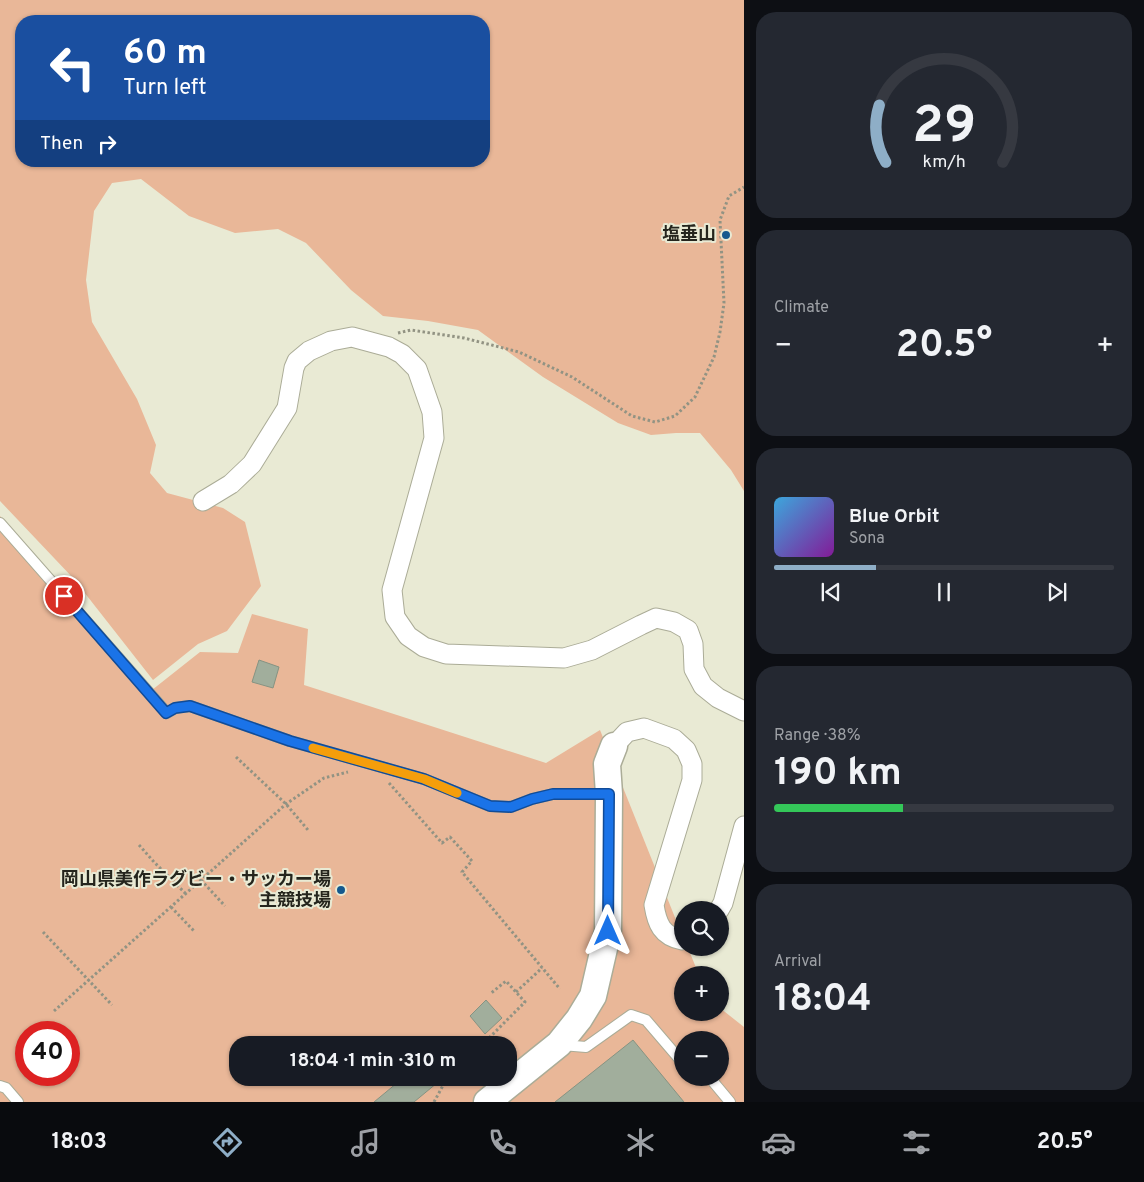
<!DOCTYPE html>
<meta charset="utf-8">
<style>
body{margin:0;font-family:Overpass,"Noto Sans JP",sans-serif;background:#242831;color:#f1f3f6;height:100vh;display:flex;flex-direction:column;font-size:19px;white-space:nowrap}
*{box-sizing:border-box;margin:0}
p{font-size:16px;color:#9ea1a6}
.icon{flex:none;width:28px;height:28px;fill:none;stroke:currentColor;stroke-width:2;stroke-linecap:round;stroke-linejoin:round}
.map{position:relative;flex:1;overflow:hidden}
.details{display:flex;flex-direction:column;gap:12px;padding:12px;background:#0d0f14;width:400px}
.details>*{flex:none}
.banner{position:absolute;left:15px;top:15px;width:475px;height:152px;border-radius:20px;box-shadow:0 1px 4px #0004;background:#1a4fa0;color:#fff;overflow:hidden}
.fabs{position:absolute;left:674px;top:901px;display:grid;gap:10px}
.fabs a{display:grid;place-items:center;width:55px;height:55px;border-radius:50%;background:#171b24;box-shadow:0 1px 4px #0004;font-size:25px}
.speed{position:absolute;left:15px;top:1021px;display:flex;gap:10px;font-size:25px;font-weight:700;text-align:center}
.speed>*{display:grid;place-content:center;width:65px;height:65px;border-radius:50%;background:#171b24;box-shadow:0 1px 4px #0004;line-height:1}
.speed .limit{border:8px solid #d22;background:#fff;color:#111}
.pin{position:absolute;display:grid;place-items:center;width:42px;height:42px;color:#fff;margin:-21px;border:2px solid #fff;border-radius:50%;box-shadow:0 1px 5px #0007}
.me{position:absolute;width:55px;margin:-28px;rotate:0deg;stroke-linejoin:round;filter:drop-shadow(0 0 4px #0008)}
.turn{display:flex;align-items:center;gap:18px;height:105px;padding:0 25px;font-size:22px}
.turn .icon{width:65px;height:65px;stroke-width:2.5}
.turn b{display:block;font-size:35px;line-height:42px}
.then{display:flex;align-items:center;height:48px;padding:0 25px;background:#0003;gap:10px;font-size:19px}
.big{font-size:38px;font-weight:700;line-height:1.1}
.details .widget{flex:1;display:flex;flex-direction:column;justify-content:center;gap:8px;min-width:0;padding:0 18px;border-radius:20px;background:#242831}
.details .dial{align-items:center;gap:0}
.dial svg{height:130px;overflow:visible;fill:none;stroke:#363941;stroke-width:7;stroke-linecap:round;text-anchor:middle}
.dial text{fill:#f1f3f6;stroke:none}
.song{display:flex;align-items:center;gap:15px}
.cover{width:60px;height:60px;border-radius:8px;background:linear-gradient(135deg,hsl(200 70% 55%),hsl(290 70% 35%))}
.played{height:5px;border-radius:2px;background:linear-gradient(90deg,#8eaec7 30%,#363941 30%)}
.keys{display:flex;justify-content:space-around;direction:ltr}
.heat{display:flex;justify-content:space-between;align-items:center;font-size:28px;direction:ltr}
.charge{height:8px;border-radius:4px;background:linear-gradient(90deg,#34c759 38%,#363941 0)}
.trip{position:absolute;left:229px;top:1036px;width:288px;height:50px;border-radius:20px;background:#171b24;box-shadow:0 1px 4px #0004;font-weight:700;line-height:50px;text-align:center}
.menu{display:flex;height:80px;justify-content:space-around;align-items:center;background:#090b0e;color:#9ea1a6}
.menu .icon{width:35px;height:35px}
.menu .current{color:#8eaec7}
.menu b{font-size:22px;color:#f1f3f6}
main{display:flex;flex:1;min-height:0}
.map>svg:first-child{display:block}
.green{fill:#e9b798;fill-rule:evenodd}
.building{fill:#a1ae9c;stroke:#869382}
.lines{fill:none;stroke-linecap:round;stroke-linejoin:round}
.lane-casing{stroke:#abac97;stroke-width:12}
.street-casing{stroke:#abac97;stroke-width:21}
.secondary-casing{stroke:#abac97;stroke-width:29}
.path{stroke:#929383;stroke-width:3;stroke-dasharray:2.5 2.5;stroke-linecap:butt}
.lane{stroke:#fff;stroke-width:10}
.street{stroke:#fff;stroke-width:19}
.secondary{stroke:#fff;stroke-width:26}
.route-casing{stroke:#114b97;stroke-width:12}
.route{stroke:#1a73e8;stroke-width:9}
.slow{stroke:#f59e0b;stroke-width:9}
.poi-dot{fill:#15598e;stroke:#e9ead4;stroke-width:2}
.labels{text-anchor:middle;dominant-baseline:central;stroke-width:4;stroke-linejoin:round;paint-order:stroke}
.poi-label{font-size:18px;font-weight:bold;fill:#25251d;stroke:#e9ead4;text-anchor:end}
</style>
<main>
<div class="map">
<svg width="744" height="1102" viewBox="0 0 744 1102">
<rect width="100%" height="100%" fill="#e9ead4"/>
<path class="green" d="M 0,0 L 744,0 L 744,491 L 731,470 L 700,433 L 676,433 L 651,435 L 618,423 L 543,377 L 478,330 L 428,321 L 383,316 L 351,290 L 306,243 L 278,229 L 235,233 L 189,216 L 141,179 L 112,183 L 94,211 L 86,280 L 92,322 L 137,399 L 156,445 L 150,473 L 167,493 L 223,508 L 245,522 L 261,586 L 227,631 L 198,644 L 153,680 L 73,578 L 0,501 ZM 21,21 L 484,21 L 484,161 L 21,161 Z
M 0,516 L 152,690 L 200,652 L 238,653 L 252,614 L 308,629 L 304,685 L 546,763 L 600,730 L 682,935 L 682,948 L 688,948 L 699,975 L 682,975 L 682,1012 L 720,1012 L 720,1008 L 744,1027 L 744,1102 L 0,1102 ZM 26,1032 L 69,1032 L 69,1075 L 26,1075 ZM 682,1040 L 720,1040 L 720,1078 L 682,1078 ZM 238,1045 L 508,1045 L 508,1078 L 238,1078 Z"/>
<path class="building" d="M 259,660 L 279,667 L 273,688 L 252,682 Z
M 486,1000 L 502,1018 L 485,1034 L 470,1016 Z
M 633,1040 L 684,1102 L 555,1102 Z
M 403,1078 L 443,1078 L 414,1102 L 374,1102 Z"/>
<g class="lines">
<defs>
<path id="lane" d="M 0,523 L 167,713 L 175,708 L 190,706 L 290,741 L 424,779 L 490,806 L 511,807 L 532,799 L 553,794 L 608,794
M 562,1045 L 586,1047 L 631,1015 L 646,1020 L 682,1062
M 710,1078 L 730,1102
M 0,1086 L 6,1088 L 18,1102"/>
<path id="street" d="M 203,501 L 231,484 L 252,464 L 287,408 L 294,368 L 297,361 L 309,351 L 331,341 L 352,337 L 389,347 L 402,354 L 417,369 L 432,412 L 434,438 L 392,590 L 395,617 L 408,636 L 424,647 L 446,654 L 564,658 L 592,650 L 641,625 L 656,618 L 674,622 L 688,630 L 693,644 L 694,669 L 703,686 L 718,698 L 744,711
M 614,746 L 627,732 L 644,728 L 674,739 L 686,750 L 692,764 L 692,780 L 654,905 C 657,924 662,936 682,940
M 719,910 L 723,903 L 744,826"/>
<path id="secondary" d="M 487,1102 L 559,1044 L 579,1019 L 593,996 L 608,931 L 609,794 L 607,764 L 614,746"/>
</defs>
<use href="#lane" class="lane-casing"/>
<use href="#street" class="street-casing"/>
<use href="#secondary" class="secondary-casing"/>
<path class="path" d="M 398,333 L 411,330 L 464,338 L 519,352 L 572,377 L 632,416 L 655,422 L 675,416 L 695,397 L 714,357 L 720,332 L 724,303 L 720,220 L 729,196 L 744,187
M 236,757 L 286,804 L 308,830
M 389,783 L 442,843 L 450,837 L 472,861 L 462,872 L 560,989
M 139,845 L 154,862 L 186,894
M 201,880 L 225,906
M 171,907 L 195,932
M 43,932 L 112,1005
M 516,992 L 542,968
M 54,1011 L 201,880 L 286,804 L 324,778 L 348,772
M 482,1045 L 525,1002 L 506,981 L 490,994
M 434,1102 L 446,1080 L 449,1078"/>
<use href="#lane" class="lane"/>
<use href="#street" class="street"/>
<use href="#secondary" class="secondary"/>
</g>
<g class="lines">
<defs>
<path id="route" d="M 64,596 L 166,713 L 175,708 L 190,706 L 290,741 L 424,779 L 490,806 L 511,807 L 532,799 L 553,794 L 609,794 L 608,931"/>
</defs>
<use href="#route" class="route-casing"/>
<use href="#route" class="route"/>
<path class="slow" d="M 313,748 L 424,779 L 457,793"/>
</g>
<g class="poi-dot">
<circle cx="726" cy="235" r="5"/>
<circle cx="341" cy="890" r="5"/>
</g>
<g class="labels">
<g class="poi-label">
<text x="716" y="235">塩垂山</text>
<text x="331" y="880">岡山県美作ラグビー・サッカー場<tspan x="331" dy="21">主競技場</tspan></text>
</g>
</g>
</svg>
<div class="fabs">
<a><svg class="icon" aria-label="search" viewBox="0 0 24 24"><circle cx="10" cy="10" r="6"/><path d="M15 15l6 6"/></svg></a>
<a>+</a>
<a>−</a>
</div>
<div class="speed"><div class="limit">40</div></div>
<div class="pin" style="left:64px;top:596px;background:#d93025"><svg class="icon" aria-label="arrive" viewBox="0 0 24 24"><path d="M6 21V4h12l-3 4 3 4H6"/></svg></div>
<svg class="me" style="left:608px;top:931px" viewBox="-20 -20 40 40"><path d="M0-17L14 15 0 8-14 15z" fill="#1a73e8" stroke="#fff" stroke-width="4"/></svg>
<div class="trip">18:04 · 1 min · 310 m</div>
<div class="banner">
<div class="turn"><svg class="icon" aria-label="left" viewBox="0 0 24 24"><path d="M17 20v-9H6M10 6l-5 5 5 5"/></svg><div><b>60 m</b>Turn left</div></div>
<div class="then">Then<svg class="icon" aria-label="right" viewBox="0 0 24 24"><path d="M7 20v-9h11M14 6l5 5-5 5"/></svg></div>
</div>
</div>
<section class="details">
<div class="widget dial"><svg viewBox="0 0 100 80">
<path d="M14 69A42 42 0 1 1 86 69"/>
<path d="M14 69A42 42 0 0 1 10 34" stroke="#8eaec7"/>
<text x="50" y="56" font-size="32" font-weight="700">29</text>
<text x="50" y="72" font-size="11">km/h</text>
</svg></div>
<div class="widget"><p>Climate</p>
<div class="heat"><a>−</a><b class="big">20.5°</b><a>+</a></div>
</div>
<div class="widget">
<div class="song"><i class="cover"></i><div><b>Blue Orbit</b><p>Sona</p></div></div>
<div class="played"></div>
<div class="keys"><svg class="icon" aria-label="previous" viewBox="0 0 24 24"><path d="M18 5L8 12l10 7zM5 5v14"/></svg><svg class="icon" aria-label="pause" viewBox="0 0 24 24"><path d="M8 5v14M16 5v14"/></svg><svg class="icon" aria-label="next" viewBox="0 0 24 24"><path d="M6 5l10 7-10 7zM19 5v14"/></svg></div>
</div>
<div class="widget"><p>Range · 38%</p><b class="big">190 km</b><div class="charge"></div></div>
<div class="widget"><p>Arrival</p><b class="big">18:04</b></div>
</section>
</main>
<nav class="menu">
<b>18:03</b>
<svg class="icon current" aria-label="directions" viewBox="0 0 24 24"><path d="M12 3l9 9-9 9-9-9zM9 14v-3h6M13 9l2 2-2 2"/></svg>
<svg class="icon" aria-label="music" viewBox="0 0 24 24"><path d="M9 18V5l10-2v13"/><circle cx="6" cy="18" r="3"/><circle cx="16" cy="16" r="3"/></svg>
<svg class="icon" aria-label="phone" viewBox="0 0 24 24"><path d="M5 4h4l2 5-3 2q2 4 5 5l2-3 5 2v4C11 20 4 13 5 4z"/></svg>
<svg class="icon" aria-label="climate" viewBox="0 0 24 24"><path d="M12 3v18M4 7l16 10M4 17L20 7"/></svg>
<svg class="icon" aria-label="car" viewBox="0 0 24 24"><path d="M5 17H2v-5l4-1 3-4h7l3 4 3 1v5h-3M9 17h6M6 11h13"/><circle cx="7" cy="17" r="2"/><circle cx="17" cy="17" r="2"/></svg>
<svg class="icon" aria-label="filters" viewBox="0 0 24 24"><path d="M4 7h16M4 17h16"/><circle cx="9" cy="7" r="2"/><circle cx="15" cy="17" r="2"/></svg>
<b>20.5°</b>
</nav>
